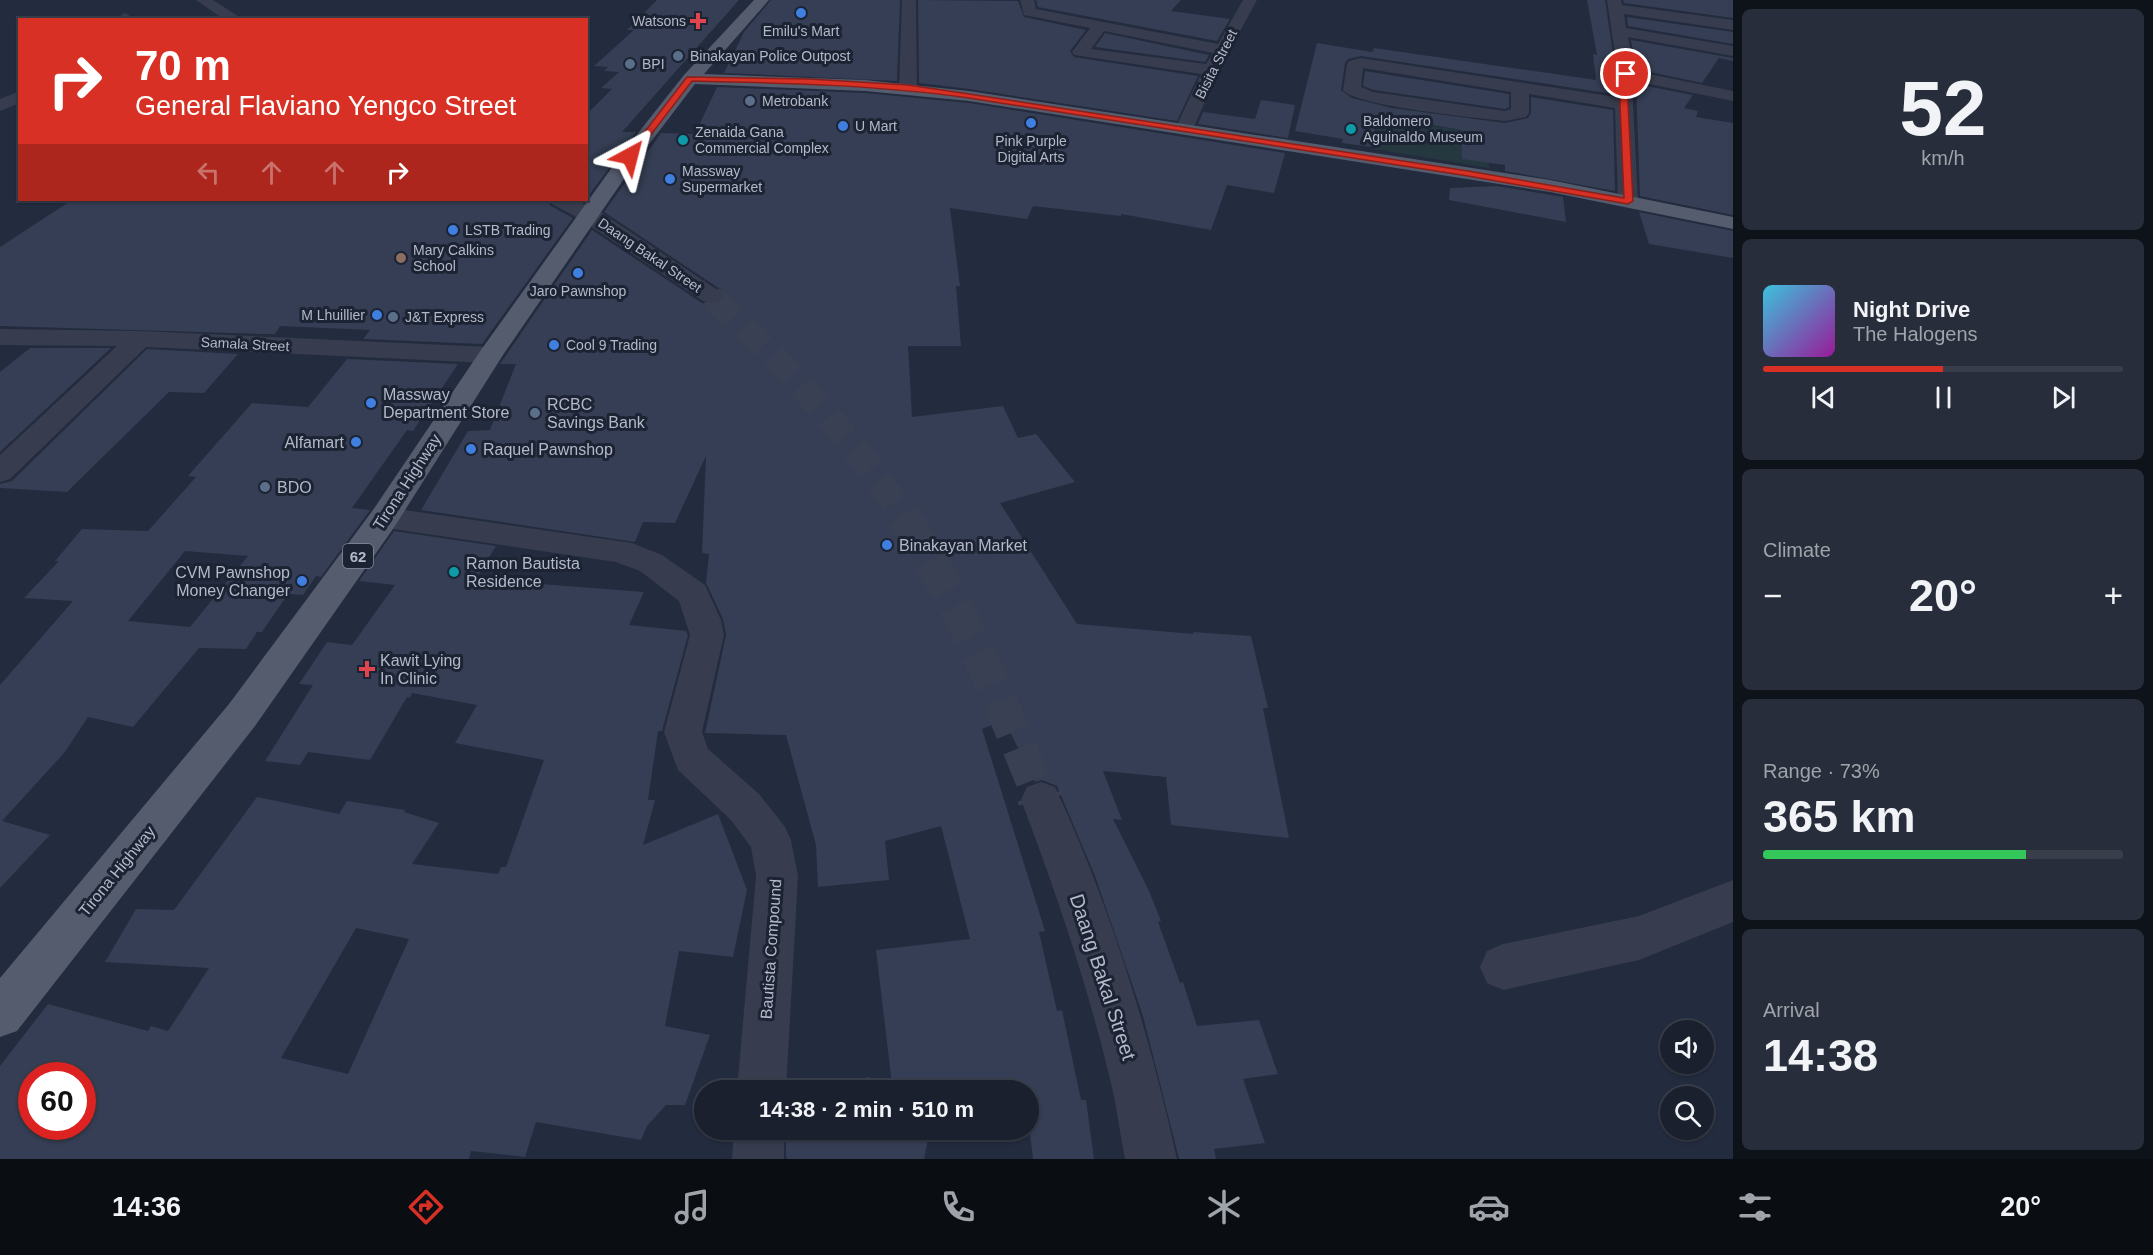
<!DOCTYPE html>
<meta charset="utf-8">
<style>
body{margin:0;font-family:Arial,sans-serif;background:#272d3a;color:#f1f3f6;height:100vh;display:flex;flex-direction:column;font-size:22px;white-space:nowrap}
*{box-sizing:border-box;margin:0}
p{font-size:20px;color:#9fa3aa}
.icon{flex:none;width:33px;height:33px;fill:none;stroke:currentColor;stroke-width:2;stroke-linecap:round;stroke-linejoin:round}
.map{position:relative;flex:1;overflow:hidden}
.sheet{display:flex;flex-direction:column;gap:9px;padding:9px;background:#0e1219;width:420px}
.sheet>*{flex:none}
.banner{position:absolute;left:18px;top:18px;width:570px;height:183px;border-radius:0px;box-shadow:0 2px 4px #0004,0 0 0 2px #383e4a;background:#d93025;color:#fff;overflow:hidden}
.controls{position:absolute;left:1660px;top:1020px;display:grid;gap:12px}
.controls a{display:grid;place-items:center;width:54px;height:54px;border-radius:50%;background:#1a202e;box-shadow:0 2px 4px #0004,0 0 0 2px #383e4a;font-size:30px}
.speed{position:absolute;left:18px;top:1062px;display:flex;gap:12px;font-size:30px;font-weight:700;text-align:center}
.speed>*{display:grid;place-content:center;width:78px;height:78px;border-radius:50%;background:#1a202e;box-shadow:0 2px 4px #0004,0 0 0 2px #383e4a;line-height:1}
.speed .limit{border:9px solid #d22;background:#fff;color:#111}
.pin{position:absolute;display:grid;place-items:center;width:51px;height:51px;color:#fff;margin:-26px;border:3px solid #fff;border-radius:50%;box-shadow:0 2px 6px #0007}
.me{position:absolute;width:66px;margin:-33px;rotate:38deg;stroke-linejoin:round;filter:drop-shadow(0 0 4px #0008)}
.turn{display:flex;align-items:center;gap:21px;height:126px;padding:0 18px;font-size:27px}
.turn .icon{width:78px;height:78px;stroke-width:2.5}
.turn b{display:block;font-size:42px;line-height:51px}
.lanes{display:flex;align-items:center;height:57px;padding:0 18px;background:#0003;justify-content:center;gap:30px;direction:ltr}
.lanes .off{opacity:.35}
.big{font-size:45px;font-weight:800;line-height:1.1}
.sheet .card{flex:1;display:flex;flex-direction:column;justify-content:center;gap:9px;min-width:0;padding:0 21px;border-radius:9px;background:#272d3a}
.sheet .dial{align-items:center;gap:0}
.dial b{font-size:78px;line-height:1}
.song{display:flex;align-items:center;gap:18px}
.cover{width:72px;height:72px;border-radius:9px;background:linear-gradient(135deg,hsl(190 70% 55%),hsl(300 70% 35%))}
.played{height:6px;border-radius:3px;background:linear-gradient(90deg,#d93025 50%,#383e4a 50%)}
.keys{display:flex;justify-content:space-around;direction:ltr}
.heat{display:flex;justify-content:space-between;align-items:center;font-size:33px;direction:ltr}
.charge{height:9px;border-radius:4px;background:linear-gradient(90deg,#34c759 73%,#383e4a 0)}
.trip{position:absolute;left:694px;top:1080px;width:345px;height:60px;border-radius:30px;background:#1a202e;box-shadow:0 2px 4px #0004,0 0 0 2px #383e4a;font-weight:800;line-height:60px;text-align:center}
.dock{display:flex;height:96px;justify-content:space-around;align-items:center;background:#0a0d12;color:#9fa3aa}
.dock .icon{width:42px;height:42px}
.dock .selected{color:#d93025}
.dock b{font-size:27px;color:#f1f3f6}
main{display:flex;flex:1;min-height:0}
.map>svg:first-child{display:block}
.green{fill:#25383f}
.building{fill:#353e54;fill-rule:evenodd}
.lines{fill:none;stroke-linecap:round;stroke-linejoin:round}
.minor-tunnel-far3{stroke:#394053;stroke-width:21;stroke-dasharray:21 10;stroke-linecap:butt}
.minor-tunnel-far2{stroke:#394053;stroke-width:27;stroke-dasharray:27 14;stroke-linecap:butt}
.minor-tunnel-far1{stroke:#394053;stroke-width:35;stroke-dasharray:35 17;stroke-linecap:butt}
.minor-tunnel{stroke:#394053;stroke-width:46;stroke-dasharray:46 22;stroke-linecap:butt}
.minor{fill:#373d4e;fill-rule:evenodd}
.major{fill:#555c6e;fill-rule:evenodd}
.route{fill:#d93025;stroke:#8d1f18;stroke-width:1.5}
.shop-dot{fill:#3f7fe0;stroke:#1c2333;stroke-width:2}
.health-dot{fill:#e0444e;stroke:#1c2333;stroke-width:2}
.service-dot{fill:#5c6f8a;stroke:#1c2333;stroke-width:2}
.culture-dot{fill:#0f9aa8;stroke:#1c2333;stroke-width:2}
.education-dot{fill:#8d6e63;stroke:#1c2333;stroke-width:2}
.labels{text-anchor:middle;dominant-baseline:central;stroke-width:6;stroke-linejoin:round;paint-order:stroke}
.far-poi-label{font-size:14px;fill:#b3b9c9;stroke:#1c2333;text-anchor:start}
.far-street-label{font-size:14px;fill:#b3b9c9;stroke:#1c2333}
.shield{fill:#1c2333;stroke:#868c9c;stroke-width:1.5}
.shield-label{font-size:15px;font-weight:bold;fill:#b3b9c9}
.poi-label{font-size:16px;fill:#b3b9c9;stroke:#1c2333;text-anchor:start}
.street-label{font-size:16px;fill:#b3b9c9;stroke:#1c2333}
.near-street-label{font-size:20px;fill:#b3b9c9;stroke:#1c2333}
</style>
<main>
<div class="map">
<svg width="1733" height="1159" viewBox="0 0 1733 1159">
<rect width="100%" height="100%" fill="#232b3e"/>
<path class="green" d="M 1379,117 L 1490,135 L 1489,168 L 1374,149 Z"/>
<path class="building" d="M 657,0 L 739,0 L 622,132 L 636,132 L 586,199 L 586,115 L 612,89 L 601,88 L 619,72 L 604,71 L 608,67 L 594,66 L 634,30 L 627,30 Z
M 771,0 L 900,0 L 897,81 L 724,73 L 744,32 Z
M 918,0 L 1018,1 L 1024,17 L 1086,30 L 1070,51 L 1074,57 L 1198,76 L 1177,121 L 969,89 L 919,83 Z
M 1036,0 L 1181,0 L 1171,11 L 1230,19 L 1217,41 L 1038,7 Z
M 1587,0 L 1605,0 L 1616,74 L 1614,94 L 1361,56 L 1348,59 L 1345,63 L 1341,90 L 1352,98 L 1392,108 L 1505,123 L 1528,118 L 1531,113 L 1531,97 L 1613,110 L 1615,191 L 1505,171 L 1505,165 L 1462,159 L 1461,130 L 1377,115 L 1373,147 L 1342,143 L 1343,139 L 1295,131 L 1317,43 L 1372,52 L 1374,48 L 1596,80 L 1593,54 L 1597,55 Z
M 1623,0 L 1733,0 L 1733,18 L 1624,3 Z
M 1627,17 L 1733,32 L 1733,44 L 1628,26 Z
M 1105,33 L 1209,55 L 1205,62 L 1095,47 Z
M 1631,40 L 1733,58 L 1733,61 L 1719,58 L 1702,83 L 1636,69 Z
M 1365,71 L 1509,94 L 1509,107 L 1505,109 L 1374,90 L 1363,86 Z
M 1636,84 L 1693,95 L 1684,108 L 1698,111 L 1696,117 L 1733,123 L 1733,215 L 1640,196 Z
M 717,87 L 865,93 L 969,103 L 1285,153 L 1274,193 L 1227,185 L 1211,230 L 1121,214 L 1121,216 L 1033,206 L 1027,219 L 950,208 L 960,286 L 956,286 L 961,346 L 908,346 L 912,417 L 1003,406 L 1018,438 L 1036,434 L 1075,482 L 1000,503 L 1077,624 L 1194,634 L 1193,632 L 1251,636 L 1268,708 L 1263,708 L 1289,838 L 1171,825 L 1166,777 L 1103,771 L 1122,820 L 1113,819 L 1149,891 L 1161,921 L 1158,922 L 1180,983 L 1183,982 L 1197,1026 L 1259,1020 L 1278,1074 L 1243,1079 L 1265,1143 L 1214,1149 L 1216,1159 L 1179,1159 L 1143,1016 L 1095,876 L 1057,786 L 1042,780 L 1035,782 L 1004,720 L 982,729 L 1045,931 L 1039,932 L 1057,1011 L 1062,1010 L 1081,1100 L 1086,1100 L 1094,1159 L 1033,1159 L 1029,1125 L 1029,1090 L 864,1090 L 867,1077 L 892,1084 L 876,950 L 970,939 L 941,826 L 885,841 L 889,880 L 818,887 L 816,845 L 786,735 L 705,733 L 726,635 L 723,619 L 706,583 L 709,554 L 702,553 L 706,456 L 675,523 L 643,522 L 635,542 L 421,510 L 468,431 L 490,430 L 516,364 L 500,364 L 592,230 L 702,303 L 712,305 L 720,303 L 725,297 L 720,289 L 604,212 L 661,133 L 695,134 Z
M 1261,100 L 1295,105 L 1288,138 L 1198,124 L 1203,112 L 1255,119 Z
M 1497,186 L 1563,197 L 1566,222 L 1449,200 L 1450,188 Z
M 72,200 L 547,200 L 551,206 L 573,218 L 482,344 L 363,339 L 370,330 L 280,326 L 275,334 L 261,334 L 0,326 L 0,247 Z
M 1639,212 L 1733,231 L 1733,258 L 1649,244 Z
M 30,348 L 111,348 L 0,452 L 0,372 Z
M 147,349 L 238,354 L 204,393 L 169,392 L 67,492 L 0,488 L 0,484 L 12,481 Z
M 347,359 L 458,364 L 413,431 L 407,430 L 352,508 L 370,510 L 321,577 L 316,576 L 303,595 L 288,594 L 262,632 L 257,632 L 246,649 L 199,648 L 133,727 L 88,717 L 65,752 L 2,821 L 50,835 L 0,888 L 0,685 L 73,601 L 24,598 L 59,561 L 55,561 L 82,529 L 148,531 L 196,477 L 188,476 L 252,403 L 308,407 ZM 185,551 L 248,556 L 190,627 L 128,621 Z
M 394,531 L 496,546 L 476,579 L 644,592 L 629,625 L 686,631 L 688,635 L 662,731 L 658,731 L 648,800 L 655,800 L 643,845 L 718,814 L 747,890 L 733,957 L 679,951 L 665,1026 L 710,1035 L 685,1105 L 666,1105 L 647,1126 L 641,1140 L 536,1122 L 525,1157 L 471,1151 L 469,1159 L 0,1159 L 0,1066 L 48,1004 L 148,1031 L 151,1026 L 168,1031 L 209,968 L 105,962 L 136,909 L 174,910 L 257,797 L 339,814 L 347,801 L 405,810 L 404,812 L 439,823 L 412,864 L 498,874 L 501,867 L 506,867 L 544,760 L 455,743 L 477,705 L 412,693 L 410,698 L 407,697 L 370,760 L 308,752 L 300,765 L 265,761 L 313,685 L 299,684 L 327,642 L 352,645 L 395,585 L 359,581 ZM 356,928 L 409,939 L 348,1074 L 281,1058 ZM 32,1076 L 82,1076 L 82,1126 L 32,1126 Z
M 789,1079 L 844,1090 L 788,1090 Z
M 786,1130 L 930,1130 L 924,1159 L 788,1159 L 786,1158 Z"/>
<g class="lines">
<path class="minor-tunnel-far3" d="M 711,296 L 715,300"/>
<path class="minor-tunnel-far2" d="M 714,299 C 785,365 851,435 904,517"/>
<path class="minor-tunnel-far1" d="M 903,516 C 962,607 1000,698 1040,798"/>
<path class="minor-tunnel" d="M 1040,796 L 1041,800"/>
<path class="minor" d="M 196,0 L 213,0 L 244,20 L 225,20 Z
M 902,0 L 916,0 L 917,87 L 914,91 L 902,91 L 899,87 Z
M 1020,0 L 1034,0 L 1036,9 L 1218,44 L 1243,0 L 1257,0 L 1219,70 L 1193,129 L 1191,133 L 1177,133 L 1175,129 L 1201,74 L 1074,55 L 1072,52 L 1090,28 L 1024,15 ZM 1104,31 L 1213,53 L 1206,64 L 1091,49 Z
M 1607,0 L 1621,0 L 1622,5 L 1733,20 L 1733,30 L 1624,14 L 1626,28 L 1733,46 L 1733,56 L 1628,37 L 1634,71 L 1733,91 L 1733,101 L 1634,81 L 1633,104 L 1638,201 L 1635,205 L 1628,207 L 1621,205 L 1618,201 L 1615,108 L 1529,94 L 1529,113 L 1526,117 L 1505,121 C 1478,118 1355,106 1343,90 L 1347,64 L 1349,61 L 1361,58 L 1616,97 L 1618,74 ZM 1363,68 L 1511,92 L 1511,109 L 1505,111 L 1373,92 L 1361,87 Z
M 124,13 L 129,15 L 130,20 L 115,20 Z
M 20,91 L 20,103 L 0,111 L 0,99 Z
M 549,200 L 575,200 L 596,209 L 719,291 L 723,296 L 719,301 L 711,303 L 703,301 L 580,219 L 552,204 Z
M 0,329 L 140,331 L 490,347 L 499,350 L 503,355 L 499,360 L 490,363 L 146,347 L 10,479 L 0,482 L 0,455 L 117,346 L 0,345 Z
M 384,507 L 632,543 L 662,555 L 705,585 L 721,620 L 724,635 L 702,732 L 708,749 L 759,794 L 785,827 L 791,840 L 798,876 L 786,1090 L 737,1090 L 756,876 L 751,847 L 731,820 L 678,770 L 664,732 L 690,635 L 679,601 L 640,571 L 616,562 L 373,526 L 368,518 L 373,510 Z
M 1041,782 L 1055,787 C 1110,905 1149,1032 1177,1159 L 1125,1159 C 1120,1134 1117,1108 1111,1083 C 1088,986 1056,892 1021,800 L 1027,787 Z
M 1733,880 L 1733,922 L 1639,960 L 1503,990 L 1487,983 L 1480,967 L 1487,951 L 1503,944 L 1639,916 Z
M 734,1130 L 784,1130 L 784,1159 L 732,1159 Z"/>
<path class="major" d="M 754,0 L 769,0 L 704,74 L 865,80 L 969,91 L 1550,180 L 1733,217 L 1733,229 L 1550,192 L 969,101 L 865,91 L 695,84 L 637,160 L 503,355 L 395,526 L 255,726 L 17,1031 L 0,1037 L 0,978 L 229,704 L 373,510 L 481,350 L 623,152 L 684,75 Z"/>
</g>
<path class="route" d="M 1626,72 L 1629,74 L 1628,104 L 1633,201 L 1628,204 L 1468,176 L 969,98 C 877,85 785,83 692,81 L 633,158 L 626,156 L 687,77 L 809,79 L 908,85 L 969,94 L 1468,171 L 1624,198 L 1620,104 L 1622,74 Z"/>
<g class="shop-dot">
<circle cx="801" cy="13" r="6"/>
<circle cx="1031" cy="123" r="6"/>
<circle cx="843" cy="126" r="6"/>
<circle cx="670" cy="179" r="6"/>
<circle cx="453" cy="230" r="6"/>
<circle cx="578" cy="273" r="6"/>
<circle cx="377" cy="315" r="6"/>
<circle cx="554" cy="345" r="6"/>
<circle cx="371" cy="403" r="6"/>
<circle cx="356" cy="442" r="6"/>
<circle cx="471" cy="449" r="6"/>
<circle cx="887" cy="545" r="6"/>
<circle cx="302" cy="581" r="6"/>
</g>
<g class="health-dot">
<path d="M695 12h6v6h6v6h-6v6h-6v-6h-6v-6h6z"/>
<path d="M364 660h6v6h6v6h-6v6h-6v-6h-6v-6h6z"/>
</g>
<g class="service-dot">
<circle cx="678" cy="56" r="6"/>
<circle cx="630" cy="64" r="6"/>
<circle cx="750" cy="101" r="6"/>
<circle cx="393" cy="317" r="6"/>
<circle cx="535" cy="413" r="6"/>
<circle cx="265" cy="487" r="6"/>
</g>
<g class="culture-dot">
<circle cx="1351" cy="129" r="6"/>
<circle cx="683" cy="140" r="6"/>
<circle cx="454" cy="572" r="6"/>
</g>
<circle class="education-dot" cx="401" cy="258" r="6"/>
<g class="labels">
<g class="far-poi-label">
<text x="686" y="21" text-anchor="end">Watsons</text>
<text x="801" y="31" text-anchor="middle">Emilu's Mart</text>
<text x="690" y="56">Binakayan Police Outpost</text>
<text x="642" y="64">BPI</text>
<text x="762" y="101">Metrobank</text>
<text x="1363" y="121">Baldomero<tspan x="1363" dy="16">Aguinaldo Museum</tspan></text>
<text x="855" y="126">U Mart</text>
<text x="695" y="132">Zenaida Gana<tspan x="695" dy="16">Commercial Complex</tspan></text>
<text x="1031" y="141" text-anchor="middle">Pink Purple<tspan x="1031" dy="16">Digital Arts</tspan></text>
<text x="682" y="171">Massway<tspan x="682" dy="16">Supermarket</tspan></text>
<text x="465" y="230">LSTB Trading</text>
<text x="413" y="250">Mary Calkins<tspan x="413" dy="16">School</tspan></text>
<text x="578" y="291" text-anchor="middle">Jaro Pawnshop</text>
<text x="365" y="315" text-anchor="end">M Lhuillier</text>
<text x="405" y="317">J&amp;T Express</text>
<text x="566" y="345">Cool 9 Trading</text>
</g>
<g class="far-street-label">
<text transform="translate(1216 64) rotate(-63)">Bisita Street</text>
<text transform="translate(650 255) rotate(34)">Daang Bakal Street</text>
<text transform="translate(245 344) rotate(3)">Samala Street</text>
</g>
<rect class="shield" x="343" y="544" width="30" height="24" rx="4.5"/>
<g class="shield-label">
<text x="358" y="556">62</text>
</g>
<g class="poi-label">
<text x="383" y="394">Massway<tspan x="383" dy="18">Department Store</tspan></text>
<text x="547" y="404">RCBC<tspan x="547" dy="18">Savings Bank</tspan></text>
<text x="344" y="442" text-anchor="end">Alfamart</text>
<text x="483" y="449">Raquel Pawnshop</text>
<text x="277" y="487">BDO</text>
<text x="899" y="545">Binakayan Market</text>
<text x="466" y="563">Ramon Bautista<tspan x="466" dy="18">Residence</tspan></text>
<text x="290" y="572" text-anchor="end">CVM Pawnshop<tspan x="290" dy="18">Money Changer</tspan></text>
<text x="380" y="660">Kawit Lying<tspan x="380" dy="18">In Clinic</tspan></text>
</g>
<g class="street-label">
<text transform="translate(407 482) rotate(-57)">Tirona Highway</text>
<text transform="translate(117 871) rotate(-51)">Tirona Highway</text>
<text transform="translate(771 949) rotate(-86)">Bautista Compound</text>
</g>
<g class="near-street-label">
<text transform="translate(1103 977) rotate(72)">Daang Bakal Street</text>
</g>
</g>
</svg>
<div class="controls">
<a><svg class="icon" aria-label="sound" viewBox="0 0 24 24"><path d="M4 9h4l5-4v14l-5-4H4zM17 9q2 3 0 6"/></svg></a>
<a><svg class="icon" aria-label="search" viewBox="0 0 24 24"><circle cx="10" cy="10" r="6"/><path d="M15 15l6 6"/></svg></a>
</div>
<div class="speed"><div class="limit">60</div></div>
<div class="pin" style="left:1626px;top:74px;background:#d93025"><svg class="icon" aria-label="arrive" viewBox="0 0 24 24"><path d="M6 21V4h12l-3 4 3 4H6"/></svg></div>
<svg class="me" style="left:630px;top:156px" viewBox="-20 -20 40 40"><path d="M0-17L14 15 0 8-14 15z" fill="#d93025" stroke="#fff" stroke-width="4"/></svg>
<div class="trip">14:38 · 2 min · 510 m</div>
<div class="banner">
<div class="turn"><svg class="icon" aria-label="right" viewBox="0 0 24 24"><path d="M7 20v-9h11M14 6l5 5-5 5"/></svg><div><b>70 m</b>General Flaviano Yengco Street</div></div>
<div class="lanes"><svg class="icon off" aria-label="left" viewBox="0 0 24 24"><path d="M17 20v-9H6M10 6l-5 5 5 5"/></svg><svg class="icon off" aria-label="ahead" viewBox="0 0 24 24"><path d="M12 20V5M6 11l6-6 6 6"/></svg><svg class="icon off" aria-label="ahead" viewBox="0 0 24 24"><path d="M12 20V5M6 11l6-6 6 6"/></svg><svg class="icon" aria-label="right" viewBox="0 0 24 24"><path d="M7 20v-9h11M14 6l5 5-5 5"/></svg></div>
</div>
</div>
<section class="sheet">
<div class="card dial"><b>52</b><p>km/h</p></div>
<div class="card">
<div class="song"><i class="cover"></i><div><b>Night Drive</b><p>The Halogens</p></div></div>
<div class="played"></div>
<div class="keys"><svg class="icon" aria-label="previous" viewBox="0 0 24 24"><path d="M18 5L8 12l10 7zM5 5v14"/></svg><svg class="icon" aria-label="pause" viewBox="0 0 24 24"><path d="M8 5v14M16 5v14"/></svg><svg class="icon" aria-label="next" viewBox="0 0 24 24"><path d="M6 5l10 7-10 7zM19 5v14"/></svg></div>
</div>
<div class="card"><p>Climate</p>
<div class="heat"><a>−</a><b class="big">20°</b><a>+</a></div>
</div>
<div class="card"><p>Range · 73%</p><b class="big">365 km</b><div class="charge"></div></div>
<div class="card"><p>Arrival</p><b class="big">14:38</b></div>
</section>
</main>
<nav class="dock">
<b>14:36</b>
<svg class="icon selected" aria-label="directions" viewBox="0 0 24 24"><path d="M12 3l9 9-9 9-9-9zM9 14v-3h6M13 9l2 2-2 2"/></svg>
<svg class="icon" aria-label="music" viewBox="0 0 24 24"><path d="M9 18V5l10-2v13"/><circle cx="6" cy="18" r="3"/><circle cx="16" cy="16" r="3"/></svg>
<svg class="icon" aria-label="phone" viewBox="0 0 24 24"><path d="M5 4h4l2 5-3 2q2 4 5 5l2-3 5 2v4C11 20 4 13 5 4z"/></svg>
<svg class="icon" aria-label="climate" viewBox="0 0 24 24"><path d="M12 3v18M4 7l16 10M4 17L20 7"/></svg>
<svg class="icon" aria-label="car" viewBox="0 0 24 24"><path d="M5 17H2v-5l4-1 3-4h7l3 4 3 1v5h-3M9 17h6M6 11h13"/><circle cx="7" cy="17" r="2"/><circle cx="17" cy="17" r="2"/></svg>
<svg class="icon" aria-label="filters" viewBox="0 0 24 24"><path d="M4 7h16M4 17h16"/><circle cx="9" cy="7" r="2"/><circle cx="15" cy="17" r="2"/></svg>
<b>20°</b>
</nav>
